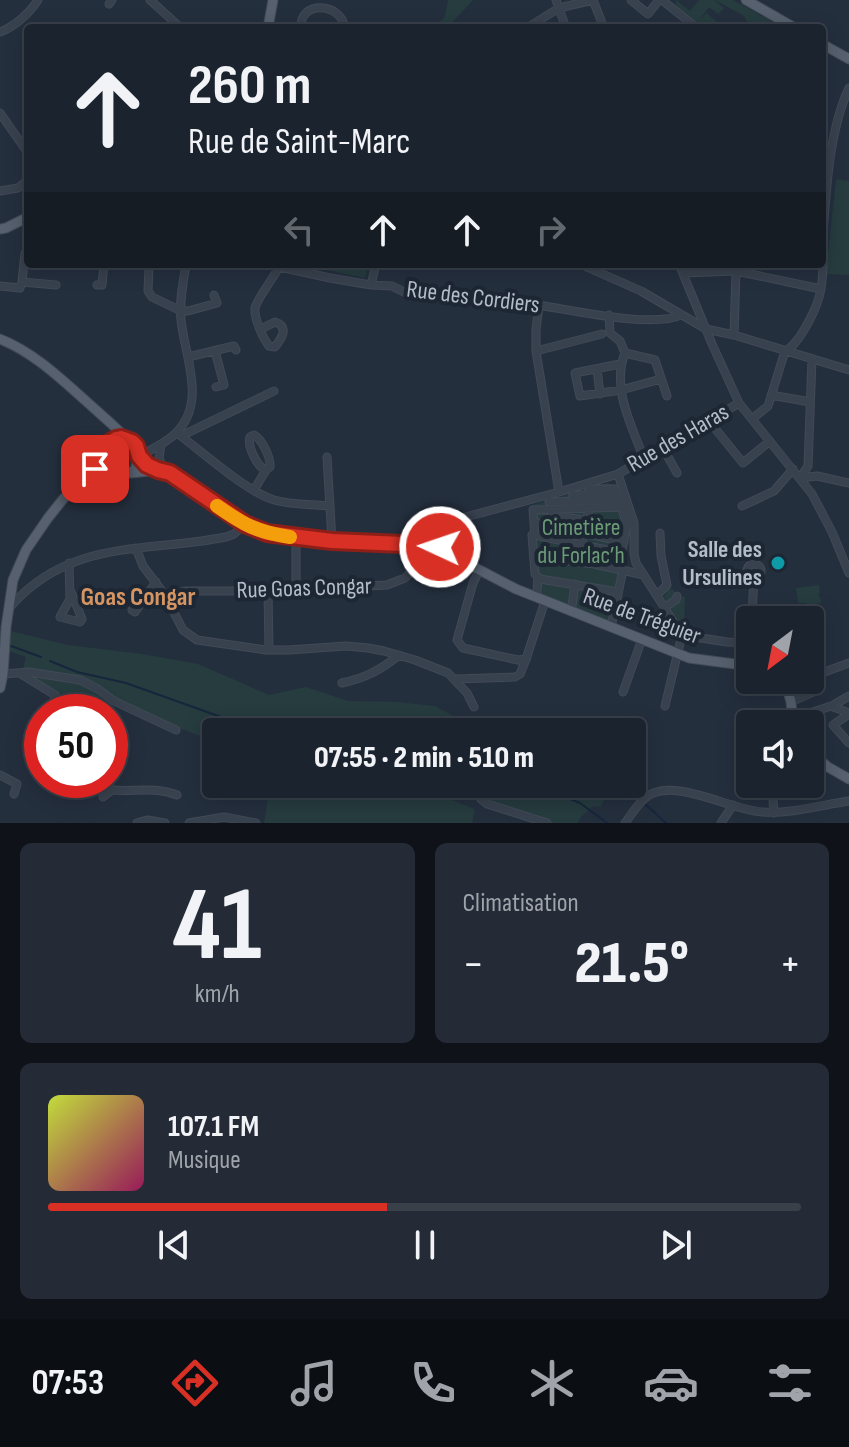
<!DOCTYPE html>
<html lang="fr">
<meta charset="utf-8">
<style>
body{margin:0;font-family:"Sofia Sans Condensed",sans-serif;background:#242b36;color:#f1f3f6;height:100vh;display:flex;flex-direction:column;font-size:30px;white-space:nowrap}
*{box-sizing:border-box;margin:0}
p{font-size:26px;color:#a0a4aa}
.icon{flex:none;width:44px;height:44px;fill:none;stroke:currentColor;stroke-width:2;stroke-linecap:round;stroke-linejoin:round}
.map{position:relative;height:823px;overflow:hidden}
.details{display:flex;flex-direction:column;gap:20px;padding:20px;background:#0f1319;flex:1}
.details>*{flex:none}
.guide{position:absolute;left:24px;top:24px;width:802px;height:244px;border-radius:8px;box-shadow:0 4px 20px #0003,0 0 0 2px #39404a;background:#1b232e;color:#f1f3f6;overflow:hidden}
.needle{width:52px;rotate:212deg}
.fabs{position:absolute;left:736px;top:606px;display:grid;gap:16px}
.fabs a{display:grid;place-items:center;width:88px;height:88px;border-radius:8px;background:#1b232e;box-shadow:0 4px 20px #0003,0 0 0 2px #39404a;font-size:40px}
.speed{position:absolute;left:24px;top:694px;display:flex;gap:16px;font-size:40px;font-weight:700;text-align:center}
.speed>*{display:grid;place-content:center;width:104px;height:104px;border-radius:50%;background:#1b232e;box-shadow:0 4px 20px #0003,0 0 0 2px #39404a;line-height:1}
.speed .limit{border:12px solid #d22;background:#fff;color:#111}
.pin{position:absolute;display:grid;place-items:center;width:68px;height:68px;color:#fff;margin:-34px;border-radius:16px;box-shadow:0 4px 12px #0006}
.me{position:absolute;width:88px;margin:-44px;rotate:273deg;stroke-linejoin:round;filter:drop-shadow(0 0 6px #0008)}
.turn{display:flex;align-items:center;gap:28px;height:168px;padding:0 32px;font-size:36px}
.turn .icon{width:104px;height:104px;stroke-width:2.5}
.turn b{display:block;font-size:56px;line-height:68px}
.lanes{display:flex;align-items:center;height:76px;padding:0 32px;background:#0003;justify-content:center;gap:40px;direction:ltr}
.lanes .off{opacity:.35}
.big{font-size:60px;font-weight:800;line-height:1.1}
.details .widget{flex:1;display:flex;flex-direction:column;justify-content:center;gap:12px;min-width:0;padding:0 28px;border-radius:12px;background:#242b36}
.details .dial{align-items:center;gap:0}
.dial b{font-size:104px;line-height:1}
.song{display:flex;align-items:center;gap:24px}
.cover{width:96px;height:96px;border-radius:12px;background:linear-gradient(135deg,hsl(70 70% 55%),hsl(330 70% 35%))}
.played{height:8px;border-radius:4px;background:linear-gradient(90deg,#d93025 45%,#39404a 45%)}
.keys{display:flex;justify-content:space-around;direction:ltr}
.heat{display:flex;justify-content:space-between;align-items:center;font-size:44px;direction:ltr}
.details .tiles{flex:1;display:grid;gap:20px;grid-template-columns:1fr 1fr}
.widget:last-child{grid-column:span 2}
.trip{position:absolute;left:202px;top:718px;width:444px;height:80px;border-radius:8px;background:#1b232e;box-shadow:0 4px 20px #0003,0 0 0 2px #39404a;font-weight:800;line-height:80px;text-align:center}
.menu{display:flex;height:128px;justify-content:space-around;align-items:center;background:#0b0e12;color:#a0a4aa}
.menu .icon{width:56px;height:56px}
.menu .selected{color:#d93025}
.menu b{font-size:36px;color:#f1f3f6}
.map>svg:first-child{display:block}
.green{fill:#263c3f}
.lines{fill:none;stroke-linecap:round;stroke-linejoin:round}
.stream{stroke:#17263c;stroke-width:2}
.minor-casing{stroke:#414a57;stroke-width:9}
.major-casing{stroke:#414a57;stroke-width:11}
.minor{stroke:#38414e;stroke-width:7}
.major{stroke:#56606e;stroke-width:9}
.route-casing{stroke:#8d1f18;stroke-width:20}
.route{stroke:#d93025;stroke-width:14}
.slow{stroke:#f59e0b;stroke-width:14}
.culture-dot{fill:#0f9aa8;stroke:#1d2633;stroke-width:3}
.labels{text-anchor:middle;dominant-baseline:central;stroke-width:8;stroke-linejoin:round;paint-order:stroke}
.street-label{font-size:24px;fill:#b4bcc9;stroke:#1d2633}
.park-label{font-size:24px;fill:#6b9a76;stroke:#1d2633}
.poi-label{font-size:24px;font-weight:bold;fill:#b4bcc9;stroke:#1d2633;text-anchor:end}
.neighbourhood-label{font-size:26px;font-weight:bold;fill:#d59563;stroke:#1d2633}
</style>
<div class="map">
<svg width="849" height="823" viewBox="0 0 849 823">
<rect width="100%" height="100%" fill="#242f3e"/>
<path class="green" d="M 448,0 L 473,0 L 447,28 L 441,28 L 437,25 L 445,16 Z
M 676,0 L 690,11 L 699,0 L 714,0 L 724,8 L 718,14 L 709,7 L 700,19 L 707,13 L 717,22 L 713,28 L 703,28 L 676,5 Z
M 715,0 L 733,0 L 783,28 L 751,28 L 744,16 Z
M 836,179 L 849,181 L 849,275 L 826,274 Z
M 299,264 L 369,264 L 365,278 Z
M106 457a15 15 0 1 1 30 0a15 15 0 1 1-30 0Z
M 607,483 L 618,487 L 631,523 L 627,555 L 613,624 L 534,594 L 529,506 Z
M 819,585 L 820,593 L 818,595 L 820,597 L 821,603 L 808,605 L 806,603 L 798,603 L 796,588 Z
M 669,588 L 674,590 L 674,594 L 685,597 L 684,630 L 664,597 Z
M 10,631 L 68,645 L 142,654 L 198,664 L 269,695 L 306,687 L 348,701 L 397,702 L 435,706 L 463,721 L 463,732 L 220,731 L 216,732 L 216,742 L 142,714 L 117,699 L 57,694 L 29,676 L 23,669 L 26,657 L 9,651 Z
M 257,784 L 410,784 L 475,809 L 472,823 L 264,823 L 269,791 L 276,789 Z
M 427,784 L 611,784 L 601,807 L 593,806 L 580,818 L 578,823 L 547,823 Z"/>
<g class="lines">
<path class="stream" d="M 11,646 L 41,657
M 50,661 L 77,672 L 126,683 L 235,722 L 272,722 L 343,731
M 355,731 L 362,732
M 533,784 L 580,803 L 607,823
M 632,784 L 638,797
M 645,804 L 666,823"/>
<defs>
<path id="minor" d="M 150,0 L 181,28
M 556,0 L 566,28
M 593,0 L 604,28
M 631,0 L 648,14 L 659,0
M 662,0 L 697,28
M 109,4 L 112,0
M 301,28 C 299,0 341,2 345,28
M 527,28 L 559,8 L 593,0
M 0,32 C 14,27 30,13 38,0
M 0,113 L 28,153
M 0,191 L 18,188 L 28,180
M 28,252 L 25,253 L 22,282 L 56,285
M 266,264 L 330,278 L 371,285 L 392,286 L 406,293 L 490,300 L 530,306 L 544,306 C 576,311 653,328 681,315
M 580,264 L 641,291 L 706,329 L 734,335 L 849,370
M 679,264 L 712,344 L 739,403 L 812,494 L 832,532 L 849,573
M 149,267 L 148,291 L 152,297 L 181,311 L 188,311 L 217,303 L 214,295
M 683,273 L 736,271 L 821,289
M 97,285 L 102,285 L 104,264
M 371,285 L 376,264
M 0,286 L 20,288 L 22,282
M 539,306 L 536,329 L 536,351 L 559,492
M 609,315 L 610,333 L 620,341 L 625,353 C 611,388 632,426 644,459
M 261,329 L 275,322 C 290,327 281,339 275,347 L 269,346 C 263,338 254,319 255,308 C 257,299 274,277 279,267
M 734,335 L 736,271
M 215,351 L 224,385 L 216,387
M 536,351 L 602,334
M 785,351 C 800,344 819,305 821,288 C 825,266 822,243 824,221 C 827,179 831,126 849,88
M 625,353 L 655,360 L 667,396
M 188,357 L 234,346 L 236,350
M 620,364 L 575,373 L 580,396 L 621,390 L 661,379
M 597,369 L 600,394
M 771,395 L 810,402
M 752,419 L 768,406 L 785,351
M 709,421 L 743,463 L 770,441
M 177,433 C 201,451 247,492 274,500 C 291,505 312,504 330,506
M 254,435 C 262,439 271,458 270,467 L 266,470 C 257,467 247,446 250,437 Z
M 181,436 L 274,391
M 161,444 L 159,459 L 165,471
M 663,448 L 677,473
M 139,456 C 151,450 166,443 176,433 C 207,402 185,358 181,320 C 179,303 183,282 186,265
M 327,457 L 332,541
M 618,474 L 634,523 L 634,554 L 636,563 L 682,635 L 665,706
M 800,478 L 808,466 L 812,359
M 800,478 L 817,476 L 849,483
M 589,489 L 615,489 L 627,524 L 618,569
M 254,490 L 266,470
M 573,501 L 573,495 L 617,494
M 549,502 L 620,500
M 742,506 L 774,491 L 793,469
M 551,516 L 578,519 L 626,530
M 534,522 L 624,542
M 535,535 L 621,553
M 296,537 L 296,581 L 299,590
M 436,538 L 448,523 L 461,518
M 582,544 L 589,508
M 448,546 L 462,518 L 559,492 L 618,474 L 739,403
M 136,548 L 143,566 L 165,595 L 183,630 L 197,640 L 266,650 L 289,650 L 346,646 L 368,648 L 384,651 L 415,660 L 448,673 L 467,693 L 474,707
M 534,557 L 594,564 L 644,575
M 69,563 L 70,599 L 60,617 L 80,622 L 82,619 L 71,592
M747 571a7 7 0 1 1 14 0a7 7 0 1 1-14 0Z
M 479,571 L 473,583 L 457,640 L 463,648 L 518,660 L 526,659 L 545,601
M 268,591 L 269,650
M 537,591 L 538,578
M 618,592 L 540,579 L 535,574 L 532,535 L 535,535 L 533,510 L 622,507
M 657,595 L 667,585 L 661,556 L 660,533
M 167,599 L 177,593 L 185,591 L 259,591 L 387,585 L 405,578 L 430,551
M 572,606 L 575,584
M 10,607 C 70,538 146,553 226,537 L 234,534 L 245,524
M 665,607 L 676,600 L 677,596
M 132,610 L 135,612 L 156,582
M 612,622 L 623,570
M 682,635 L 727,642 L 750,643
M 746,636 L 747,624 L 752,614 L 754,578
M 3,674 L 29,672 L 80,680 L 98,689 L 114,701 L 176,730
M 21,674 L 55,695 L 54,712
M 810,676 L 819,674 L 849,663
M 455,679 L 515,677 L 520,674 L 527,657
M 342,683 C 365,678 381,670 399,655
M 623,692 L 642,639
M 791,702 L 818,690 L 820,685 L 819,674
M 832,706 L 849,696
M 849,714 L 833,725 L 849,743
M 784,718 L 792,719 L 831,706 L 849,713
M 0,775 L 17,784 L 14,794
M 772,784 L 774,813
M 112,790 C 136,792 154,786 177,795
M 103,797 L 112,790 L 107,780
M 481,799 L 487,804 L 547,823
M 137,823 L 147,820 L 165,823
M 189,823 L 224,817 L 256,823
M 625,823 C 631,815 637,805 644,799 C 671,774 731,811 763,812 C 790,814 822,805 849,801
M 721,823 L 733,805"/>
<path id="major" d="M 746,0 L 795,28
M 268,28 L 273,0
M 822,44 L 849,59
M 0,229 L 6,228 L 28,217
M 0,339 C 33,352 60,378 86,401 C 100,414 114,425 127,439
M 139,456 L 135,470 L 121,476 C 101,473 93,448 114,440 C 136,431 135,455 147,464 C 147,465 157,470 158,470
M 131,473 L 158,470 L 170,473 L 245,524 L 267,533 L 332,541 L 426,545
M426 545a7 7 0 1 1 14 0a7 7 0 1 1-14 0Z
M 413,546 L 419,555 L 419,563
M 440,547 L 445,552 L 516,589 L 689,658 L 750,666
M 785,680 L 791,702 L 793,724
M 0,688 L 3,674 L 6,627 L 13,580 L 26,550 L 48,518 L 64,498 L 90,478 L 102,458
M 810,752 L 828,767 L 849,779"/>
</defs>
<use href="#minor" class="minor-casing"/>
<use href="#major" class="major-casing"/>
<use href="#minor" class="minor"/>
<use href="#major" class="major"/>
</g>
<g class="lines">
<defs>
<path id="route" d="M 95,469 L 107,444 L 116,439 L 121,438 L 132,442 L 136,446 L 139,456 L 147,465 L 158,470 L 170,473 L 245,524 L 267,533 L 332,541 L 426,545 L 427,549 L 432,552 L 438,550 L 440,547"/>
</defs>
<use href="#route" class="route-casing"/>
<use href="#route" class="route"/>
<path class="slow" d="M 217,506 C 244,525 257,532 290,537"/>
</g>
<circle class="culture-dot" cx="778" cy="563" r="8"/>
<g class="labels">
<g class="street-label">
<text transform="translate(473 297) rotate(7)">Rue des Cordiers</text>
<text transform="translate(678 438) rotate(-30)">Rue des Haras</text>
<text transform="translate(304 588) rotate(-2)">Rue Goas Congar</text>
<text transform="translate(642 616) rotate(20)">Rue de Tréguier</text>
</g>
<g class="park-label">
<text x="581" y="527">Cimetière<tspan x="581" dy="28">du Forlac’h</tspan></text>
</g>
<g class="poi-label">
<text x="762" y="549">Salle des<tspan x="762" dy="28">Ursulines</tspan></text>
</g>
<g class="neighbourhood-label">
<text x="138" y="597">Goas Congar</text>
</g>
</g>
</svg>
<div class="fabs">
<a><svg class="needle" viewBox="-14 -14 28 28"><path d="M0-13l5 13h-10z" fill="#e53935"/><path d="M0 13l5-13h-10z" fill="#a0a4aa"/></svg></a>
<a><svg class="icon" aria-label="sound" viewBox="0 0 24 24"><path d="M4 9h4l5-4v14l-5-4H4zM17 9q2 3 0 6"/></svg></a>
</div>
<div class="speed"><div class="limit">50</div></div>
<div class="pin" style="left:95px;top:469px;background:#d93025"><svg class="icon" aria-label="arrive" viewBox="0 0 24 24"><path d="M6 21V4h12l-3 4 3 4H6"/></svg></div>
<svg class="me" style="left:440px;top:547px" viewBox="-20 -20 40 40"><circle r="17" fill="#d93025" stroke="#fff" stroke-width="3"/><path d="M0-11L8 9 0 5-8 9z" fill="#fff"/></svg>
<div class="trip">07:55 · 2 min · 510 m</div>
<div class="guide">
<div class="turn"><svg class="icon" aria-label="ahead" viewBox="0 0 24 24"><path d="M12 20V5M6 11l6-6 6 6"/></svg><div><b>260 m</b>Rue de Saint-Marc</div></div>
<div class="lanes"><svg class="icon off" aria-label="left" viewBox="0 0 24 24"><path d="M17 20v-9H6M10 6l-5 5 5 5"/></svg><svg class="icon" aria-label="ahead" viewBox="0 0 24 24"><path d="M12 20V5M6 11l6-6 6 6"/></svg><svg class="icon" aria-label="ahead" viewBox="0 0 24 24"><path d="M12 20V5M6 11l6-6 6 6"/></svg><svg class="icon off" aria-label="right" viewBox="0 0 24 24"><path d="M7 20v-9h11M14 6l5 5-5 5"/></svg></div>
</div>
</div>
<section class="details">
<div class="tiles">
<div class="widget dial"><b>41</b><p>km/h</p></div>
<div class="widget"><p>Climatisation</p>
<div class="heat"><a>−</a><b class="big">21.5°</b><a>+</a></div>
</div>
<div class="widget">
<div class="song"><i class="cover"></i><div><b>107.1 FM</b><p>Musique</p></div></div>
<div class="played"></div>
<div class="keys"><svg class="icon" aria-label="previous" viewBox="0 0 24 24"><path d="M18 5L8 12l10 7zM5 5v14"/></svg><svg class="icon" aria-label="pause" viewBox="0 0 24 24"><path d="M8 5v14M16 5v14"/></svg><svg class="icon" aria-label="next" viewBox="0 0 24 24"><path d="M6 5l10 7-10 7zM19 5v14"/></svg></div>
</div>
</div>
</section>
<nav class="menu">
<b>07:53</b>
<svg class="icon selected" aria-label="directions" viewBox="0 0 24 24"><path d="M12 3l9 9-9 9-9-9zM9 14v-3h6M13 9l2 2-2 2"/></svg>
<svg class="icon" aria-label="music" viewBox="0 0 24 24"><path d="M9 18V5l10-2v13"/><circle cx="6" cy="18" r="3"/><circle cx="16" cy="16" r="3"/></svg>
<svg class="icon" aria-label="phone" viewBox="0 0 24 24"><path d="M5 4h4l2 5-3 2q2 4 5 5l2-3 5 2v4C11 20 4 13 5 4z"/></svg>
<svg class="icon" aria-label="climate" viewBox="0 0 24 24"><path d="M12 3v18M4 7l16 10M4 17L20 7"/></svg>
<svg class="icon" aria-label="car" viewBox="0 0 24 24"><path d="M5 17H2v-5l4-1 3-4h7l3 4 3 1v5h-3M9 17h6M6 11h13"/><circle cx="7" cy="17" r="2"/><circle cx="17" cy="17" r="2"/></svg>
<svg class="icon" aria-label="filters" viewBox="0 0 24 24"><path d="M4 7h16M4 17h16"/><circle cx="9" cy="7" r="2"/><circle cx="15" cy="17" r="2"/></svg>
</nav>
